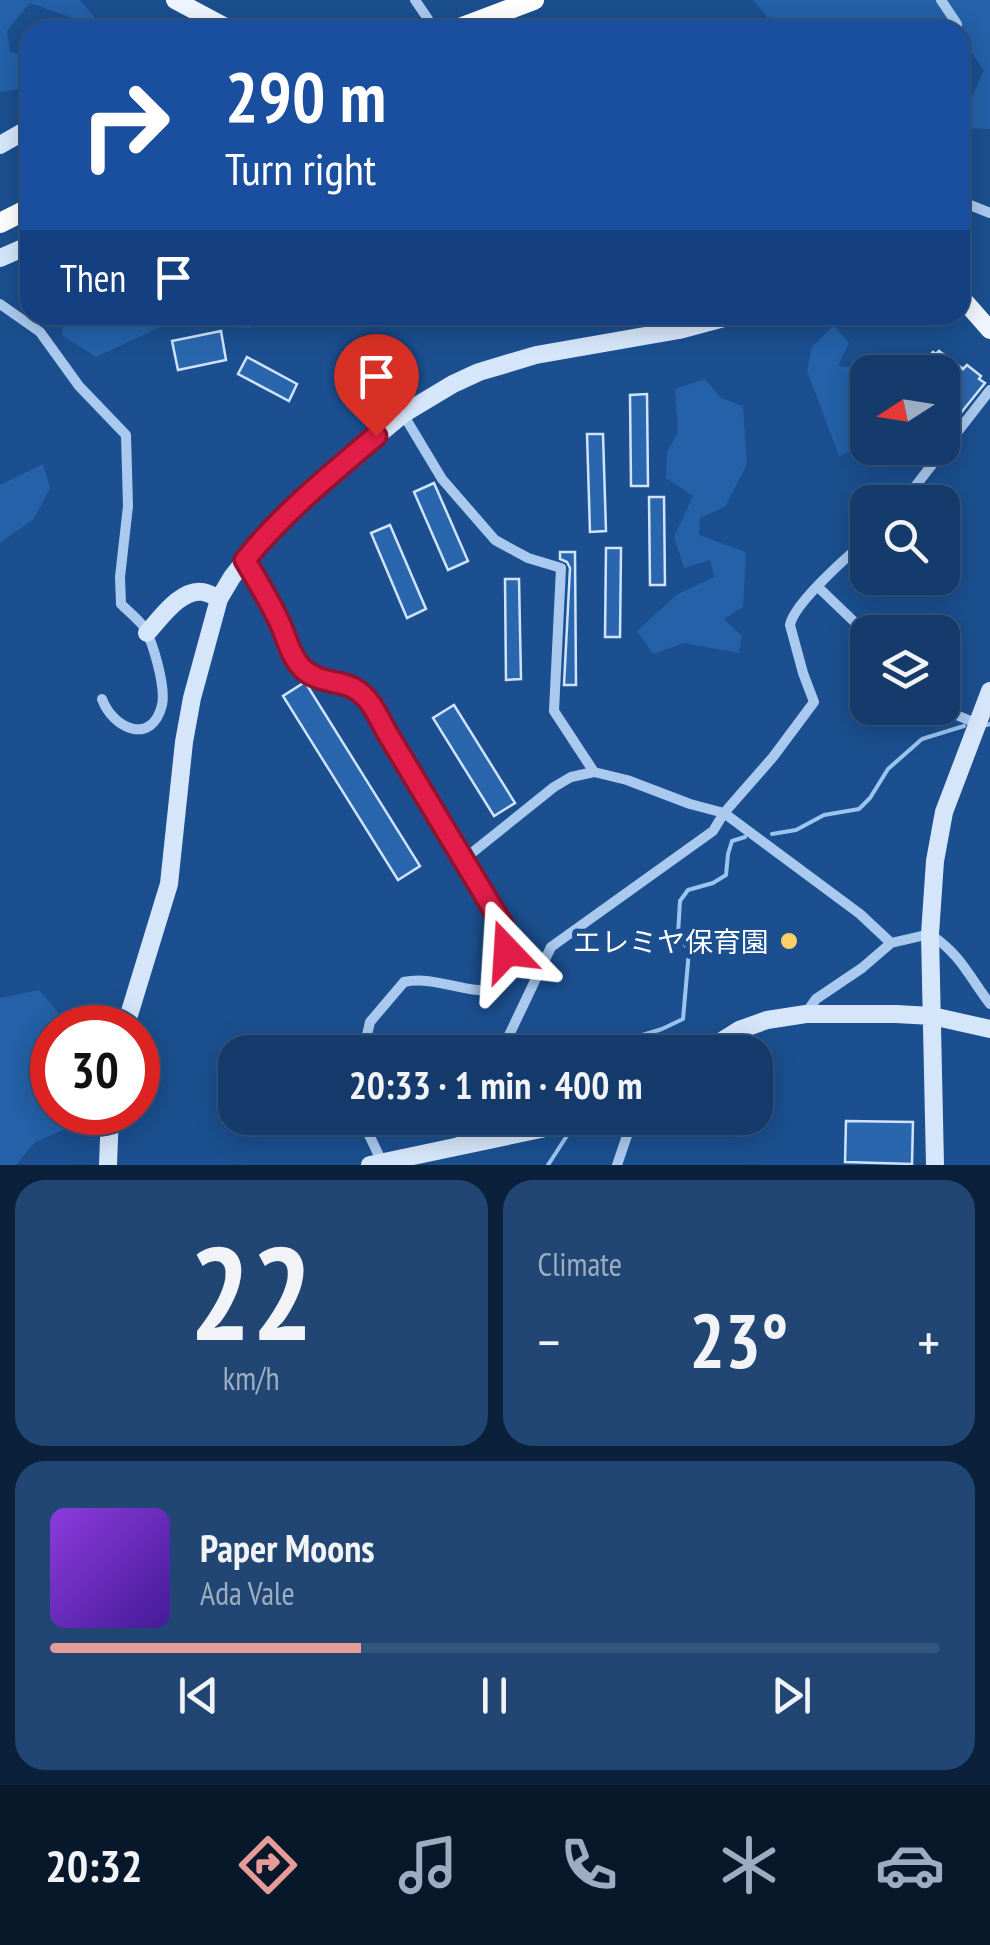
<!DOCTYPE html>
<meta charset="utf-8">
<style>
body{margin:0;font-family:"PT Sans Narrow","Noto Sans JP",sans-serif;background:#214673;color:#f1f3f6;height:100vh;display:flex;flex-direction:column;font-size:38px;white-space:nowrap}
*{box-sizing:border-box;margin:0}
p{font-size:32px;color:#9dadc1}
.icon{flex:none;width:55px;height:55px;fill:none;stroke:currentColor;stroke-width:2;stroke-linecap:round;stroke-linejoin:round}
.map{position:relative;height:1165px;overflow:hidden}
.panel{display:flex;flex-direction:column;gap:15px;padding:15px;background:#0b203b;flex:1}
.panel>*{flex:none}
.guide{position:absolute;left:20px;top:20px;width:950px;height:305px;border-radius:30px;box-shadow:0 5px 25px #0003,0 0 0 2px #33557e;background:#1a4fa0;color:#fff;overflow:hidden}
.needle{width:65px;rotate:258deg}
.controls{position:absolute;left:850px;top:355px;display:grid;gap:20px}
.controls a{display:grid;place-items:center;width:110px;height:110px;border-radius:20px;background:#143b6b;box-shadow:0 5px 25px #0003,0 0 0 2px #33557e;font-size:50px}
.speed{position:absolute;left:30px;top:1005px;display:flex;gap:20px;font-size:50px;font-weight:700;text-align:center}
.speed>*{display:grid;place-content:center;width:130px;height:130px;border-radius:50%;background:#143b6b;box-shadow:0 5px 25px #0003,0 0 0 2px #33557e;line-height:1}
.speed .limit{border:15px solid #d22;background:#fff;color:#111}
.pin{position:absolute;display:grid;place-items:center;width:85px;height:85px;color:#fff;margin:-102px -42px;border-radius:50% 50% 50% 0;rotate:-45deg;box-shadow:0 0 10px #0007}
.pin .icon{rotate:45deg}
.me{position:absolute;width:110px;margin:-55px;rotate:340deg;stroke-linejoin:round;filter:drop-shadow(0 0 8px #0008)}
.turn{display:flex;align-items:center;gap:35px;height:210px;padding:0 40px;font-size:45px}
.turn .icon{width:130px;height:130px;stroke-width:2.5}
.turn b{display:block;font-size:70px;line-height:85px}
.then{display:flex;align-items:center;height:95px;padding:0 40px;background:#0003;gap:20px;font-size:38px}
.big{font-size:75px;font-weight:800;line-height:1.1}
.panel .card{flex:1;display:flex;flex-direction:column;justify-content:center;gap:15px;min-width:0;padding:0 35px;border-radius:30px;background:#214673}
.panel .dial{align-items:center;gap:0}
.dial b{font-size:130px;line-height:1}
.song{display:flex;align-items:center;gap:30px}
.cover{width:120px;height:120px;border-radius:15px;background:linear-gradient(135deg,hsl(270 70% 55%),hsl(260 70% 35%))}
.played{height:10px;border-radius:5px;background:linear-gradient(90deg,#e69b98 35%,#33557e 35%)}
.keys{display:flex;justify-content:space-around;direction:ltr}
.heat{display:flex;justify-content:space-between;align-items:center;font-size:55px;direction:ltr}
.panel .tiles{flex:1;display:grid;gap:15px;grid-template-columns:1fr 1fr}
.card:last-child{grid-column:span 2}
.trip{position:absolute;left:218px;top:1035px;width:555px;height:100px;border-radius:30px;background:#143b6b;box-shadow:0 5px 25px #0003,0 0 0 2px #33557e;font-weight:800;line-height:100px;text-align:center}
.menu{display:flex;height:160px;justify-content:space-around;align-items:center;background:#08182b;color:#9dadc1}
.menu .icon{width:70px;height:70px}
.menu .on{color:#e69b98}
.menu b{font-size:45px;color:#f1f3f6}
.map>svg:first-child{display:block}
.green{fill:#2461a8}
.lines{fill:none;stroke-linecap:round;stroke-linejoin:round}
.stream{stroke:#9cc4f0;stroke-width:4}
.building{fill:#2a66ad;stroke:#cfe3fa;stroke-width:2.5}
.street{stroke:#a9c9ee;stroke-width:10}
.secondary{stroke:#d6e6fa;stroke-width:18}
.primary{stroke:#f0f6ff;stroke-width:18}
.highway{stroke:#fff;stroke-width:20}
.route-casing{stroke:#92132f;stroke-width:25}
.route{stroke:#e11d48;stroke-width:18}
.poi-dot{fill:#ffd166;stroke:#1b4f8f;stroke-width:4}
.labels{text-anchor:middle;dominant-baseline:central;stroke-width:10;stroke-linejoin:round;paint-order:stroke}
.poi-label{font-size:28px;fill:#fff;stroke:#1b4f8f;text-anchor:end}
</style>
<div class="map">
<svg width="990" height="1165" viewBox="0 0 990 1165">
<rect width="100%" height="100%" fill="#1b4f8f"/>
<path class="green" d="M 0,0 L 80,0 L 102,26 L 85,30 L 78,20 L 30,3 L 7,31 L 10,52 L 30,56 L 30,87 L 0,92 Z
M 753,0 L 990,0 L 990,129 L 960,128 L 960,121 L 984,71 L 960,35 L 960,30 L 955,28 L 948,30 L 828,30 L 767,17 Z
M 60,315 L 268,315 L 250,328 L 167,324 L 96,357 L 63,336 Z
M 834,325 L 849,343 L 838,366 L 874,370 L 874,372 L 868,372 L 867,394 L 863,397 L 859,448 L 839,456 L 807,371 L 812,347 Z
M 705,379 L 721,398 L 743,406 L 747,464 L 725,507 L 700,518 L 699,535 L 746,552 L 743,607 L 724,619 L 742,636 L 739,653 L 684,643 L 653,654 L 637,631 L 676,595 L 714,577 L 710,560 L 684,568 L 674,537 L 693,496 L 666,478 L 667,451 L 678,433 L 675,389 Z
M 43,464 L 50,488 L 34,519 L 0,543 L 0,485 Z
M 39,990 L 65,1021 L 61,1027 L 52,1028 L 52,1042 L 41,1060 L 52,1069 L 52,1112 L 73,1113 L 71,1127 L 35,1142 L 16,1165 L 0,1165 L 0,998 Z"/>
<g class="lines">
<path class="stream" d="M 987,725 L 990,724
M 772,834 L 796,830 L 824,815 L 859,809 L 870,798 L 888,769 L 922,739 L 964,726
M 604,1052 L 610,1045 L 662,1029 L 683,1019 L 689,951 L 678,934 L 680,901 L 688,890 L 713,883 L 726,875 L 728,854 L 732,841 L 745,837
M 548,1165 L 570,1131"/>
</g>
<path class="building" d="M 221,331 L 226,360 L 178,370 L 172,341 Z
M 939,351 L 963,369 L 967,365 L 981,376 L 979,379 L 985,383 L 960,414 L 942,400 L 942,372 L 917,372 L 933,352 L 936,354 Z
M 247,357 L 297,384 L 289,401 L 238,374 Z
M 647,394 L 648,486 L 631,486 L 630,395 Z
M 587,434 L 603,434 L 606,531 L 590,532 Z
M 434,483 L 468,561 L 448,570 L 414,492 Z
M 649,497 L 664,497 L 665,585 L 650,585 Z
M 390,525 L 426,609 L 407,618 L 371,533 Z
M 606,548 L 621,548 L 620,637 L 605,637 Z
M 560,552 L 575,552 L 576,685 L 564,685 L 570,568 L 567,562 L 560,559 Z
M 505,579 L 519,579 L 521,679 L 506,680 Z
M 305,682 L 420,866 L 398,880 L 283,696 Z
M 454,705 L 515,803 L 494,816 L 433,718 Z
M 846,1121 L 913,1122 L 912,1164 L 845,1162 Z"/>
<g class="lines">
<path class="street" d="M 415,0 L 428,19 L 420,30
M 941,0 L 957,24 L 957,30
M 960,201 L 990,213
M 0,304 L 40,332 L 79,386 L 126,435 L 128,506 L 120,577 L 121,604 C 129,612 138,619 144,627 C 153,642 166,687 162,705 C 152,746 113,729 102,699
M 403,414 L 442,479 L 495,540 L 528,558 L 561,568 L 554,711 L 594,772
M 903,502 L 990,390
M 245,560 L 271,604 L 286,636 L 290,653 L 306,672 L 327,681 L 350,686 L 369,700 L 506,936 C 512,1029 453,971 404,982 L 370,1022 L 363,1052
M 818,587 L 868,635
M 942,705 L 949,712 L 978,724
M 463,860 L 554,787 L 571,777 L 594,772 L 627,780 L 690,804 L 724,813 L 860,914 L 891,943
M 806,1013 L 816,999 L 862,968 L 891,943 L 930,934 C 962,956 968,975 990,1004
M 501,1052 L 551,947 L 713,831 L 724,813 L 773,757 L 814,702 L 803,673 L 790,625 C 794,603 849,555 868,539
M 361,1118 L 382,1162
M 456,1148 L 471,1118
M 617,1165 L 633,1118"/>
<path class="secondary" d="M 0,145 L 21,133 L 30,131
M 0,258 L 30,245
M 147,633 C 160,619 181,588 203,592 C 209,593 214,596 219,599
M 125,1028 L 169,884 L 184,742 L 192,698 L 219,599 L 232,577 L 267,533 L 323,481 L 403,414 L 453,384 L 479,372 L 536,355 L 679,330 L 735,315
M 704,1052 L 739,1030 L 767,1020 L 806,1014 L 896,1014 L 932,1016 L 990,1029
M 108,1165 L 110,1112
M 370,1165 L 593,1118
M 935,1165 L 930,934 L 935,861 L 944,812 L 990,691"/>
<path class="primary" d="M 175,0 L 231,30
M 960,296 L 990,330"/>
<path class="highway" d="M 454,30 L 534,0
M 0,223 L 30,208"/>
</g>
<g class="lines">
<defs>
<path id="route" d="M 376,436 C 330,475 283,513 245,560 C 257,580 269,600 279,621 C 287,638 290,656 303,669 C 315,680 332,681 346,685 C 368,692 376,712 386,731 L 502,924 L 506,936 L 507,951"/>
</defs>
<use href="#route" class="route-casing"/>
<use href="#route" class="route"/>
</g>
<circle class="poi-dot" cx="789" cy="941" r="10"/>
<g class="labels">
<g class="poi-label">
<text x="769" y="941">エレミヤ保育園</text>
</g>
</g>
</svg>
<div class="controls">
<a><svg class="needle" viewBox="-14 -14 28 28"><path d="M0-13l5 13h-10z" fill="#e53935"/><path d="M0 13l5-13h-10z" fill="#9dadc1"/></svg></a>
<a><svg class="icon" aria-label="search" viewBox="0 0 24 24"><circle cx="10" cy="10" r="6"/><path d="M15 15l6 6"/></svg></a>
<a><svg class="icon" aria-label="layers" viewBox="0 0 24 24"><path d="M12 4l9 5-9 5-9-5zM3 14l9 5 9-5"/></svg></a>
</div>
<div class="speed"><div class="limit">30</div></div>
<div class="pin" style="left:376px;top:436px;background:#d93025"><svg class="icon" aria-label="arrive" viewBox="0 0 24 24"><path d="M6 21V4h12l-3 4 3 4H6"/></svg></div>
<svg class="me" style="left:507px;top:951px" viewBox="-20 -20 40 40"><path d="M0-17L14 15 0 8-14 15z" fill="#e11d48" stroke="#fff" stroke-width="4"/></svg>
<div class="trip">20:33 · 1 min · 400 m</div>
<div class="guide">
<div class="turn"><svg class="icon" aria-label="right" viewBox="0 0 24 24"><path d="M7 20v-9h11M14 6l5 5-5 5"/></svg><div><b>290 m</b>Turn right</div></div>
<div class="then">Then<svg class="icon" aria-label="arrive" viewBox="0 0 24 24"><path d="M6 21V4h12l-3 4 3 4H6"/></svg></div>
</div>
</div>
<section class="panel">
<div class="tiles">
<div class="card dial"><b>22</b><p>km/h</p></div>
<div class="card"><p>Climate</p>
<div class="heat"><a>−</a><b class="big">23°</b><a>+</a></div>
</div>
<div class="card">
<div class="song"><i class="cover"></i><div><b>Paper Moons</b><p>Ada Vale</p></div></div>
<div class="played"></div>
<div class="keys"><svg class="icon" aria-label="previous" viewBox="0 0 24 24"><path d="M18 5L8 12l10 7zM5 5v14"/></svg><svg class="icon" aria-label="pause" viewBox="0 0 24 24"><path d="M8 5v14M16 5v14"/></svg><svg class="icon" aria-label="next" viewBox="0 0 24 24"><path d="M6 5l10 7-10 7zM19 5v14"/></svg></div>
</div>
</div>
</section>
<nav class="menu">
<b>20:32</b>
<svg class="icon on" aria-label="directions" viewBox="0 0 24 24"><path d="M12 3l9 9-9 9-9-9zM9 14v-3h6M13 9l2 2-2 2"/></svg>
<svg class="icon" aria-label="music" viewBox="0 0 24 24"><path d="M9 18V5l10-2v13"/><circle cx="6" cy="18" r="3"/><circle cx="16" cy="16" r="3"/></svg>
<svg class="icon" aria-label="phone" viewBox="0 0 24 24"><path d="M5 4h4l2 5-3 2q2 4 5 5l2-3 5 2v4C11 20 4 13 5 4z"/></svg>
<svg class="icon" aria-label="climate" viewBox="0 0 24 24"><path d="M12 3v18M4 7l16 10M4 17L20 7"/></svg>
<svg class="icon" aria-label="car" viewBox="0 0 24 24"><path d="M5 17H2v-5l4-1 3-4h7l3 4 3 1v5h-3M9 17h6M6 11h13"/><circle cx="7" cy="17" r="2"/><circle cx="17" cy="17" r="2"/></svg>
</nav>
